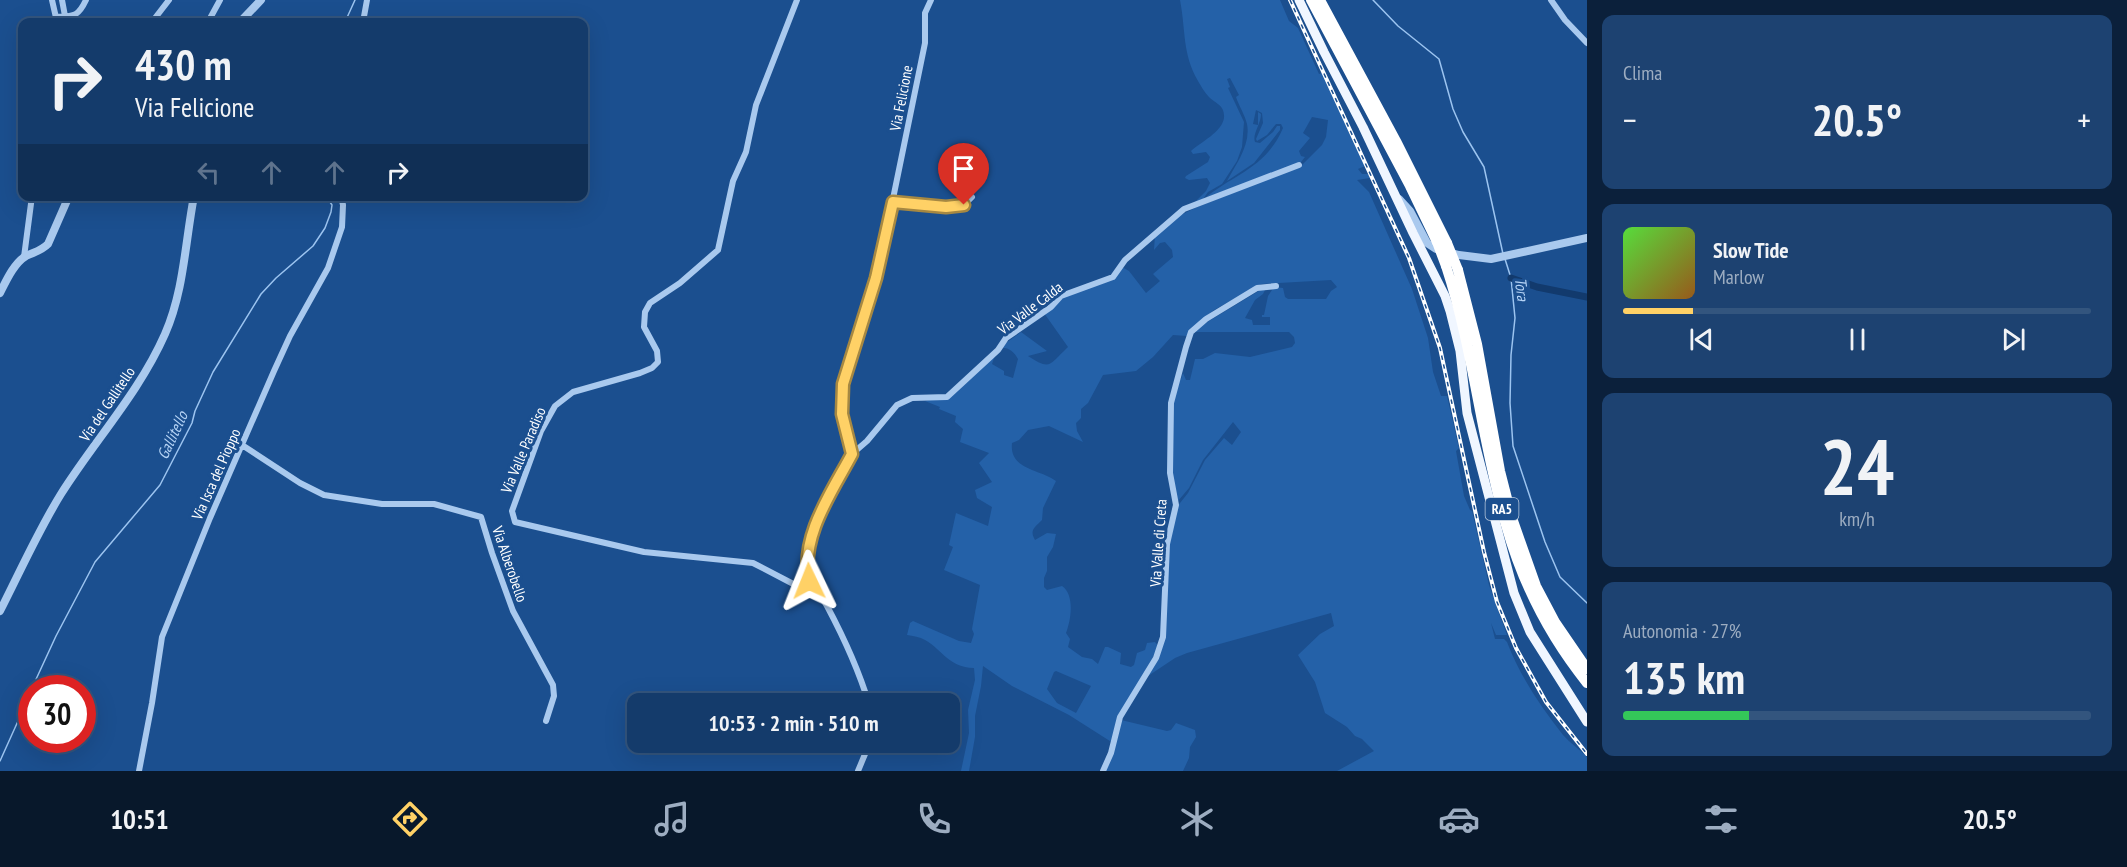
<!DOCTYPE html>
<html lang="it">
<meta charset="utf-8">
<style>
body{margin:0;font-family:"PT Sans Narrow",sans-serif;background:#1d4271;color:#f1f3f6;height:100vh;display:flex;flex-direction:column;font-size:22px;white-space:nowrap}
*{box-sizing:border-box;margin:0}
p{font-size:20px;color:#9dadc1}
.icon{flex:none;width:33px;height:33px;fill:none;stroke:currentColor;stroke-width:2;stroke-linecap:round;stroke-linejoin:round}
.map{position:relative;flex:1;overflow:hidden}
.sheet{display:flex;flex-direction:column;gap:15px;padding:15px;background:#0b203b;width:540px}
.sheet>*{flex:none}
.guide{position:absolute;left:18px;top:18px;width:570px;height:183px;border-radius:12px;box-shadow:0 6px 24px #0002,0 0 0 2px #33557e;background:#143b6b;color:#f1f3f6;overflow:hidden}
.speed{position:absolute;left:18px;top:675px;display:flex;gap:12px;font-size:30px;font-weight:700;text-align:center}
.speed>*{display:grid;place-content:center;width:78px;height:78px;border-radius:50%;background:#143b6b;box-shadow:0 6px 24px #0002,0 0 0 2px #33557e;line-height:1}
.speed .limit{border:9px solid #d22;background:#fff;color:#111}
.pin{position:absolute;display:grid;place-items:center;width:51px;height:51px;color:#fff;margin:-62px -26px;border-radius:50% 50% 50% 0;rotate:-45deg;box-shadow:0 0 6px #0007}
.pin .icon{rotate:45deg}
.me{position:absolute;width:66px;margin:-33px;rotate:358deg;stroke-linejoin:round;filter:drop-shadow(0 0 4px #0008)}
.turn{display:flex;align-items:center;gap:21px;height:126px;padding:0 18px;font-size:27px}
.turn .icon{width:78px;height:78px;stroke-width:2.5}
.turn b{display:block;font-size:42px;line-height:51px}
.lanes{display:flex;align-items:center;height:57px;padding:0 18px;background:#0003;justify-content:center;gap:30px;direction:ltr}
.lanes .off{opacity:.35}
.big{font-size:45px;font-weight:700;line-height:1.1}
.sheet .card{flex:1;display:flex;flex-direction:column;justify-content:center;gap:9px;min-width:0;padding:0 21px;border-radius:12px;background:#1d4271}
.sheet .dial{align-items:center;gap:0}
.dial b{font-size:78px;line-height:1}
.song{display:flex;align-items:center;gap:18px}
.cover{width:72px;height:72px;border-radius:9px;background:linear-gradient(135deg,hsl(110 70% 55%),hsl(30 70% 35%))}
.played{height:6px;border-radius:3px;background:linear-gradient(90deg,#ffd166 15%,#33557e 15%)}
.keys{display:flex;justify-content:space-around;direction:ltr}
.heat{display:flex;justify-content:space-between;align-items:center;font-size:33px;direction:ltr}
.charge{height:9px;border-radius:4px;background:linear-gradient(90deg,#34c759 27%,#33557e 0)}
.trip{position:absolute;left:627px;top:693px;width:333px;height:60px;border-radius:12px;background:#143b6b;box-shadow:0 6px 24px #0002,0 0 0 2px #33557e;font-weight:700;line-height:60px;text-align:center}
.tabs{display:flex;height:96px;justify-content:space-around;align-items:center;background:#08182b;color:#9dadc1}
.tabs .icon{width:42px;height:42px}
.tabs .current{color:#ffd166}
.tabs b{font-size:27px;color:#f1f3f6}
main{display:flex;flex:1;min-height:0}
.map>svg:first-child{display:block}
.green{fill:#2461a8;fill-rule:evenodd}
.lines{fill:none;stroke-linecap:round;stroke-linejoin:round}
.stream{stroke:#9cc4f0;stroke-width:1.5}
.canal{stroke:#123a6d;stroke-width:7}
.minor{stroke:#a9c9ee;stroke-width:6}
.tertiary{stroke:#a9c9ee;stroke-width:8}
.primary{stroke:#f0f6ff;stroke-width:9}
.motorway{stroke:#fff;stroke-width:10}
.rail-casing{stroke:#fff;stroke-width:4}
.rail{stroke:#1b4f8f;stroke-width:1.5;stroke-dasharray:4.5;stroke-linecap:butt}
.motorway-bridge{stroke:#fff;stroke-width:10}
.route-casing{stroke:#a68842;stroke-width:15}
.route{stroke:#ffd166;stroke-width:10}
.labels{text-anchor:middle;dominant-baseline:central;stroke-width:6;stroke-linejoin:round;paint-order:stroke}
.shield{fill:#1b4f8f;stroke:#bbcadd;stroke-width:1.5}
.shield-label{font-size:14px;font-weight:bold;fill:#fff}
.street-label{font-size:15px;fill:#fff;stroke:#1b4f8f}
.water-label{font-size:16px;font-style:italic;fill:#b5d3f5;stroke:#1b4f8f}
</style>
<main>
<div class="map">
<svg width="1587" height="771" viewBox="0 0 1587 771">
<rect width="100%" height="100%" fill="#1b4f8f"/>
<path class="green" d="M 1180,0 L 1280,0 L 1289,21 L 1298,28 L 1319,74 L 1323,73 L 1365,166 L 1358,169 L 1362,174 L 1369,174 L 1370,178 L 1357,180 L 1369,192 L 1412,289 L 1428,338 L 1433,372 L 1441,396 L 1447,396 L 1459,448 L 1456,451 L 1464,496 L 1470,510 L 1472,511 L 1489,585 L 1507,635 L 1496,635 L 1491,623 L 1495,639 L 1504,639 L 1507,642 C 1520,676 1540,706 1563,735 C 1570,743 1579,749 1587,757 L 1587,771 L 1337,771 L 1374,751 L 1362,739 L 1355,736 L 1347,727 L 1325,713 L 1315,682 L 1298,655 L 1320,634 L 1334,626 L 1331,613 L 1187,653 L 1175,658 L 1145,678 L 1160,648 L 1168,549 L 1176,508 L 1188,493 L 1205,460 L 1224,438 L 1232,445 L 1241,432 L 1233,422 L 1203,460 L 1189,488 L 1178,501 L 1170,472 L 1172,404 L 1177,381 L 1181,379 L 1183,373 L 1186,380 L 1190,380 L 1195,359 L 1203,359 L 1215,353 L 1250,357 L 1292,347 L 1295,343 L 1294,337 L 1289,332 L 1196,332 L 1194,330 L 1267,286 L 1263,294 L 1255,300 L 1245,318 L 1252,320 L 1253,325 L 1270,325 L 1270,317 L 1262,317 L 1262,315 L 1264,315 L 1268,296 L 1274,287 L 1283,288 L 1285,297 L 1288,299 L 1326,299 L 1331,291 L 1337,287 L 1331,280 L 1261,284 L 1214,310 L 1200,321 L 1187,336 L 1173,335 L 1153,357 L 1136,371 L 1103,375 L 1088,403 L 1081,409 L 1081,418 L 1076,423 L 1077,431 L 1083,442 L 1049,426 L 1028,430 L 1019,440 L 1012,443 C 1009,470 1040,469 1056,481 L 1043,508 L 1042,520 C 1035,527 1029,530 1035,540 L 1047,533 L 1056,534 L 1053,547 L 1047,557 L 1047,571 L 1044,578 L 1044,587 L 1047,590 L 1062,586 C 1075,595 1071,620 1066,633 L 1070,639 L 1068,647 L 1082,657 L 1092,659 L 1098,664 L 1105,647 L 1108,647 L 1121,653 L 1120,664 L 1131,667 L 1134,665 L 1137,653 L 1145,650 L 1147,643 L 1155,642 L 1158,646 L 1147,670 L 1119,717 L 1113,743 L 1069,715 L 1012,686 L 983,666 L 981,686 L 975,716 L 975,737 L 969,771 L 961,771 L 969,733 L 968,710 L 975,680 L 974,668 C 948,667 944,651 925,640 C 920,637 913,636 907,635 L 910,623 L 913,621 L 959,641 L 971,643 L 974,634 L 972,629 L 980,585 L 944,570 L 953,547 L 949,545 L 956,513 L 988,526 L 992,507 L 977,498 L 975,490 L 992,482 L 979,463 L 989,453 L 960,442 L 963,429 L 955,422 L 956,416 L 939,409 L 940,407 L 925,401 L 943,397 L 996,352 L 992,364 L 1004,371 L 1004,375 L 1013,378 L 1018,359 C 1013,351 1009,347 999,348 L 1021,332 L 1047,351 L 1028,356 C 1051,371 1049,365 1068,347 L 1044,313 L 1064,296 L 1101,284 L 1122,267 L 1129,271 L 1146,293 L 1160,281 L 1153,274 L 1173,257 L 1172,250 L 1165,242 L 1160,243 L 1154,250 L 1155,235 L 1179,216 L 1195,208 L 1302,165 L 1322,145 L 1326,137 L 1328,120 L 1312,117 L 1303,133 L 1310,138 L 1299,151 L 1301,156 L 1305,157 L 1301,162 L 1205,198 C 1234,174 1266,168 1283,128 L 1281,124 L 1276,124 L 1267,135 L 1257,141 L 1256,139 L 1263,123 L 1262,113 L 1256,110 L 1253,124 L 1258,125 L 1258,112 L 1261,114 C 1261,124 1252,134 1255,142 L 1260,143 L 1273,132 L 1277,126 L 1280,126 L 1280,130 L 1254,163 L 1227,181 C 1236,164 1251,145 1247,124 C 1245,115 1239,106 1236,97 L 1239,95 L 1230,78 L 1227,79 L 1230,87 L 1228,88 L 1244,122 L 1242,147 L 1237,161 L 1222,184 L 1208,192 L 1201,202 L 1192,205 L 1206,191 L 1210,183 L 1207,178 L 1189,180 L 1185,178 L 1186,176 L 1208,162 L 1210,157 L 1206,152 L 1193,154 L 1191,151 C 1201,142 1222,132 1224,118 C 1225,105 1216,104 1209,97 C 1205,93 1201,86 1198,81 C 1182,53 1186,31 1180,0 ZM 1056,671 L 1091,686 L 1076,713 L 1057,703 L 1047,689 L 1054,672 Z
M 1121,720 L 1167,731 L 1171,730 L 1176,723 L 1195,730 L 1196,737 L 1190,747 L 1189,758 L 1183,771 L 1105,771 Z"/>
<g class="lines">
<path class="stream" d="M 1373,0 L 1398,26 L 1439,59 L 1453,109 L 1463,132 L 1484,167 L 1503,254
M 345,22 L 355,0
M 1505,259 L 1511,278 L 1515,318 L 1511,355 L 1510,403 L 1513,446 L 1545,542 L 1560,577 L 1587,603
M 32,688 L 56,636 L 95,562 L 160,485 L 192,423 L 195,411 L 213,372 L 261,294 L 276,278 L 313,246 L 325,228 L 331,212 L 332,205 L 326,196
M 0,761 L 32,690"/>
<path class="canal" d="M 1511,278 L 1537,287 L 1587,297"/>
<path class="minor" d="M 52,0 L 57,22
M 62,0 L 65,16
M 797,0 L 756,105 L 746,152 L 733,181 L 718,250 L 680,283 L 650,303 L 645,312 L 644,327 L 657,351 L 658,362 L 652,368 L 640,373 L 573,392 L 555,406 L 541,431 L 512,511 L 515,522 L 644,552 L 753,563 L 801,588 L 816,591
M 1551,0 L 1565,20 L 1587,43
M 56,17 C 74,16 78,17 86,0
M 152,22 L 169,0
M 208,22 L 220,0
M 363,22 L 367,0
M 893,202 L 946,207 L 964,205 L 972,197
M 24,257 L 32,196
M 242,445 L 300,483 L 324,495 L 382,504 L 434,504 L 481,517 L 492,553 L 513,611 L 553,685 L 554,696 L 546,721
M 852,454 L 867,441 L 897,405 L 912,398 L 947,397 L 998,350 L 1006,338 L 1051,307 L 1061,296 L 1113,277 L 1125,260 L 1184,209 L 1299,165
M 869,704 C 859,671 843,636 827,606 C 820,593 809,585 807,569 C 803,536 836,484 852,454 L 842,414 L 843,384 L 880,262 L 925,43 L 925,13 L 931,0
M 139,771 L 152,703 L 162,637 L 210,518 L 274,371 L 290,336 L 328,268 L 342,227 L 343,205 L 341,196
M 858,771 L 870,742
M 1103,771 L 1111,753 L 1120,717 L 1156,658 L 1163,637 L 1167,544 L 1176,505 L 1170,473 L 1171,403 L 1186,347 L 1191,332 L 1206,319 L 1257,288 L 1276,286"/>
<path class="tertiary" d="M 240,22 L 261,0
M 1399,199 L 1410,211 L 1427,243 L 1436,249 L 1459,255 L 1491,259 L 1587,238
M 0,293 C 6,281 14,263 26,256 C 34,252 41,251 48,244 L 69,196
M 0,611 C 20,572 38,531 61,494 C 95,440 139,393 165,334 C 184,291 185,243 194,196"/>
<path class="primary" d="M 1299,0 L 1324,52 L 1363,127 L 1413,233 L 1445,296 L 1450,311 L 1460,351 L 1467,413 L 1514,593 L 1530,632 L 1587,722"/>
<path class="motorway" d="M 1311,0 L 1410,186 L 1437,242
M 1320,0 L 1396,141 L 1447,243
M 1446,266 C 1474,351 1481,440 1506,525 C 1522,582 1550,637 1587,683
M 1458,270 L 1477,344 L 1500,471 L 1512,518 L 1536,586 L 1555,622 L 1587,669"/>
<defs>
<path id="rail" d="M 1290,0 L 1409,258 L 1440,348 L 1484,552 L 1497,602 L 1516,648 L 1546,702 L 1587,754"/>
</defs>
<use href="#rail" class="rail-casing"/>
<use href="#rail" class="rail"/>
<path class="motorway-bridge" d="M 1437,242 L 1446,266
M 1447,243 L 1458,270"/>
</g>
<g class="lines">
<defs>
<path id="route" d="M 809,581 C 800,536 832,492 852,454 L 842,414 L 843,384 L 876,278 L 893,202 L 946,207 L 964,205"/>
</defs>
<use href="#route" class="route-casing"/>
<use href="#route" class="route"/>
</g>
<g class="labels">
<rect class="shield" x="1485.5" y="498" width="33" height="22" rx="4.5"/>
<g class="shield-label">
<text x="1502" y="509">RA5</text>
</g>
<g class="street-label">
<text transform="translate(901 98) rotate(-79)">Via Felicione</text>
<text transform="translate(1030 308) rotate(-37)">Via Valle Calda</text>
<text transform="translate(107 404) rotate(-56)">Via del Gallitello</text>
<text transform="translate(523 450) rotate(-67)">Via Valle Paradiso</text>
<text transform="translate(216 474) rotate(-66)">Via Isca del Pioppo</text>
<text transform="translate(1158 543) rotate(-86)">Via Valle di Creta</text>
<text transform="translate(510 564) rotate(71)">Via Alberobello</text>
</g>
<g class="water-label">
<text transform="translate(1522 289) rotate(83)">Tora</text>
<text transform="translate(172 435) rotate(-65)">Gallitello</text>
</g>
</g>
</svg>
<div class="speed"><div class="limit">30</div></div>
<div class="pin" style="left:964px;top:205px;background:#d93025"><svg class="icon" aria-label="arrive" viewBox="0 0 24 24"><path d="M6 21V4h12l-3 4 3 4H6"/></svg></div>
<svg class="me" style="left:809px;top:581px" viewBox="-20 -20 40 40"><path d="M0-17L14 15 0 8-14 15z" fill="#ffd166" stroke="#fff" stroke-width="4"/></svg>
<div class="trip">10:53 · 2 min · 510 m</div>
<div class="guide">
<div class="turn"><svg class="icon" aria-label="right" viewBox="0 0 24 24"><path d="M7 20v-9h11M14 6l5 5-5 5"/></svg><div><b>430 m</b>Via Felicione</div></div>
<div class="lanes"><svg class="icon off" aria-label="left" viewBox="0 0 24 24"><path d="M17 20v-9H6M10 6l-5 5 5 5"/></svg><svg class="icon off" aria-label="ahead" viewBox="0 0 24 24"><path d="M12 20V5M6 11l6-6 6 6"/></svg><svg class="icon off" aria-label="ahead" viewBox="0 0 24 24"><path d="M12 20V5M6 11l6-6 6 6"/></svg><svg class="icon" aria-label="right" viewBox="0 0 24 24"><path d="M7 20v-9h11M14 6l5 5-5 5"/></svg></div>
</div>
</div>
<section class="sheet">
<div class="card"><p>Clima</p>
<div class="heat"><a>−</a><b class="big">20.5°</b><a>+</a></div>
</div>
<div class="card">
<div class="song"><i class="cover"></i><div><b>Slow Tide</b><p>Marlow</p></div></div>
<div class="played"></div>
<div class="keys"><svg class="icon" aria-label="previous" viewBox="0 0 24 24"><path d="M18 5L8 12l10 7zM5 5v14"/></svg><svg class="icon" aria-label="pause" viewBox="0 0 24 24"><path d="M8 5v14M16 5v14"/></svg><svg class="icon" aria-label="next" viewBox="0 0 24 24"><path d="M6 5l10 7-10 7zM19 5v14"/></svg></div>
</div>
<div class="card dial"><b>24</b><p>km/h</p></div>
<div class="card"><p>Autonomia · 27%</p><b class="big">135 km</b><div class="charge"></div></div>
</section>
</main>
<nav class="tabs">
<b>10:51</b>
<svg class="icon current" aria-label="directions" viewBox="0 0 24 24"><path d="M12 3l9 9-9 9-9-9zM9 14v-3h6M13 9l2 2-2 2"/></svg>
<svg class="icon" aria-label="music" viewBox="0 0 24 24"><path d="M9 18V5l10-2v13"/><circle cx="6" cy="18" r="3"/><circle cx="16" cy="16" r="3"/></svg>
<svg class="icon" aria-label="phone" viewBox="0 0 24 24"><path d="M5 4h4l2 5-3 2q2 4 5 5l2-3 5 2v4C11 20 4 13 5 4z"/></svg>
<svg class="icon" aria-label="climate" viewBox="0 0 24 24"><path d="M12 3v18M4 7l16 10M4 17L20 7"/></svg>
<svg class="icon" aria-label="car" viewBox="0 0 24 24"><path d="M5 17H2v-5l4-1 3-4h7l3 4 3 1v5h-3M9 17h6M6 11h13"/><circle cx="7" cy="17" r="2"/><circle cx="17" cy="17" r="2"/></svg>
<svg class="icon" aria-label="filters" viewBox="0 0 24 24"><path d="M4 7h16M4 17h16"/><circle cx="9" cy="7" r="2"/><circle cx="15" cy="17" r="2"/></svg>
<b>20.5°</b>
</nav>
